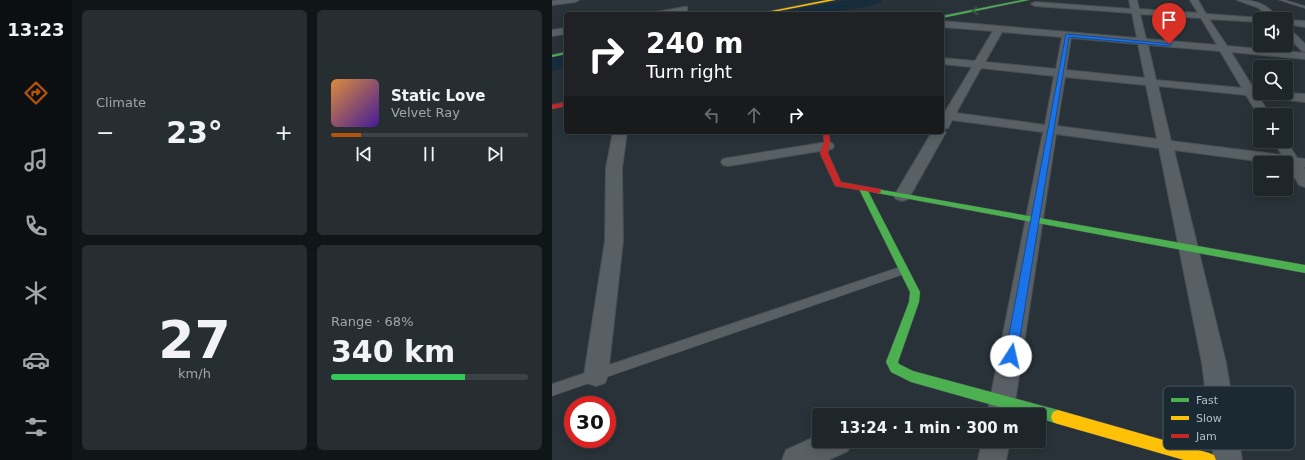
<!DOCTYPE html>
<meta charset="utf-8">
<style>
body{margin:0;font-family:"DejaVu Sans",sans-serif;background:#262e32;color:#f1f3f6;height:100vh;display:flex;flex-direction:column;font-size:15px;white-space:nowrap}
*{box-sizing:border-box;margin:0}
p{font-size:13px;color:#a1a5a8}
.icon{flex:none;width:22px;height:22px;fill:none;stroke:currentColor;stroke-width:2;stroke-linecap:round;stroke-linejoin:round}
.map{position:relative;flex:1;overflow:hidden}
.drawer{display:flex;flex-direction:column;gap:10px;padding:10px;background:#101517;width:480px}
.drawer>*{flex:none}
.banner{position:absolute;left:12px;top:12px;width:380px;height:122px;border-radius:4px;box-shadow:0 2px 10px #0003,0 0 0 1px #3c4347;background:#202124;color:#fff;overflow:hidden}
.tools{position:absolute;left:701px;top:12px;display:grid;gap:8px}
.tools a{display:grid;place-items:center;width:40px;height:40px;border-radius:4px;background:#1e262a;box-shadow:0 2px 10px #0003,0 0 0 1px #3c4347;font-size:20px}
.speed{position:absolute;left:12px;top:396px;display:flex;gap:8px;font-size:20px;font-weight:700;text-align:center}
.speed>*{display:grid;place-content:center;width:52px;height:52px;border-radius:50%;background:#1e262a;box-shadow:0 2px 10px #0003,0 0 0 1px #3c4347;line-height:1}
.speed .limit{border:6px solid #d22;background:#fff;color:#111}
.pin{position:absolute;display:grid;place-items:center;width:34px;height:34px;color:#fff;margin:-41px -17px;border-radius:50% 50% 50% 0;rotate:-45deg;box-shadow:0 0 4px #0007}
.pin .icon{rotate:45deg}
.me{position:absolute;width:44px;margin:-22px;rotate:10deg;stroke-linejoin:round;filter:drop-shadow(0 0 3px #0008)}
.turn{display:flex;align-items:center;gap:14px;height:84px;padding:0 16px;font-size:18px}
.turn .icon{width:52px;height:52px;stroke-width:2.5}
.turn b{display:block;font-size:28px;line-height:34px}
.lanes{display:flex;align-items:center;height:38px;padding:0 16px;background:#0003;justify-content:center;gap:20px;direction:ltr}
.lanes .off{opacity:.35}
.big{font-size:30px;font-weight:600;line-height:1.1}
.drawer .widget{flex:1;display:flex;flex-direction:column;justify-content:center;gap:6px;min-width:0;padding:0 14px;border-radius:6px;background:#262e32}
.drawer .dial{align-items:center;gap:0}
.dial b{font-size:52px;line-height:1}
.song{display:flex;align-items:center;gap:12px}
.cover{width:48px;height:48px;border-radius:6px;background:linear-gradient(135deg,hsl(30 70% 55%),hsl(260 70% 35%))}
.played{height:4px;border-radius:2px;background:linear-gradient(90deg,#b45309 15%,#3c4347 15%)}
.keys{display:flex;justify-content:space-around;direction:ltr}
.heat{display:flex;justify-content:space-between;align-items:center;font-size:22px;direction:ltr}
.charge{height:6px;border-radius:3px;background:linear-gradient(90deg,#34c759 68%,#3c4347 0)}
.drawer .tiles{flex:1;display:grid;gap:10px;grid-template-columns:repeat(2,1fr)}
.trip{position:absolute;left:260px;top:408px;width:234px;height:40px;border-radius:4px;background:#1e262a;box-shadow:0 2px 10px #0003,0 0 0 1px #3c4347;font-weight:600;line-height:40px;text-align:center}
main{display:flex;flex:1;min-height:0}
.tab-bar{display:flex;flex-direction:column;width:72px;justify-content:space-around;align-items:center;background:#0c0f11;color:#a1a5a8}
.tab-bar .icon{width:28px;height:28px}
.tab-bar .current{color:#b45309}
.tab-bar b{font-size:18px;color:#f1f3f6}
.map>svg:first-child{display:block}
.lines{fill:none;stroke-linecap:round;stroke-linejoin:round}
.river{fill:#172c3c;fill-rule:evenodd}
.lane-casing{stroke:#464f54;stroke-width:1}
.street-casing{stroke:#464f54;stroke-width:2}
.fast-casing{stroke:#464f54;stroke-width:1}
.slow-casing{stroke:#464f54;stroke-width:1}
.jam-casing{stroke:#464f54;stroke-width:1}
.lane{fill:#596065;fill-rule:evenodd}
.street{fill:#596065;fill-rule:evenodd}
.fast{fill:#4caf50;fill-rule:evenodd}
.slow{fill:#ffc107;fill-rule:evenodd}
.jam{fill:#c62828;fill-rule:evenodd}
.oneway{stroke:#2f5f3f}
.route{fill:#1a73e8;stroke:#114b97}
.key{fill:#1b2933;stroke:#485660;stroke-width:1}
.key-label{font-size:11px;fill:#b2bfc9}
</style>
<main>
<nav class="tab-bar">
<b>13:23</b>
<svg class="icon current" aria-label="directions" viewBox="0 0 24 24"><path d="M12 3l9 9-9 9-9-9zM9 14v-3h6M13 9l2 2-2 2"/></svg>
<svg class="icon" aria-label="music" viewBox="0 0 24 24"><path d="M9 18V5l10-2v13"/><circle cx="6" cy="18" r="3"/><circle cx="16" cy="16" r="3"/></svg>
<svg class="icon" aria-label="phone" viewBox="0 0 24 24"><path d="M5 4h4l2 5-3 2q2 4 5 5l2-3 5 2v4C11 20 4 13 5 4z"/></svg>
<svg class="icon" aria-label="climate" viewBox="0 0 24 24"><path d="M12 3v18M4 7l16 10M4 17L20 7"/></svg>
<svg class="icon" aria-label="car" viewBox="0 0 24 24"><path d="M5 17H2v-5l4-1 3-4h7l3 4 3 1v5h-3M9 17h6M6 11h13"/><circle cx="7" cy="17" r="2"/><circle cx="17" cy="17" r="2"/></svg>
<svg class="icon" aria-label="filters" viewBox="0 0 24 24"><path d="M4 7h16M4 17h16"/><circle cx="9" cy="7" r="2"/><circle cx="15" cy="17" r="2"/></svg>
</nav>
<section class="drawer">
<div class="tiles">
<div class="widget"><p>Climate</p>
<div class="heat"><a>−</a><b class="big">23°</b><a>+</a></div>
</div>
<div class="widget">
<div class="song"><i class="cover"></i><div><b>Static Love</b><p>Velvet Ray</p></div></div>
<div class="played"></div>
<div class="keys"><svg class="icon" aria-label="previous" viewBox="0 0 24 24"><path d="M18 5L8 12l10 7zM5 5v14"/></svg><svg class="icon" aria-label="pause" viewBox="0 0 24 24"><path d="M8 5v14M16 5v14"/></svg><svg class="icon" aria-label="next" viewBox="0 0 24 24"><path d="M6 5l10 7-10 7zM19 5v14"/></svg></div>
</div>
<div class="widget dial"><b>27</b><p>km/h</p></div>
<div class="widget"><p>Range · 68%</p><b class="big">340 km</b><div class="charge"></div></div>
</div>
</section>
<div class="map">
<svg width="753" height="460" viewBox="0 0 753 460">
<rect width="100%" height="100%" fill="#283238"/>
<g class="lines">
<path class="river" d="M 295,0 L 330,0 L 328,3 L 322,5 L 272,14 L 235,14 L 238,10 L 244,9 Z
M 14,53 L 14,67 L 0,71 L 0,57 Z"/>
<defs>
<path id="lane" d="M 727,0 L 733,0 L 753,6 L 753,8 Z
M 351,266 L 355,267 L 356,270 L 355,273 L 0,396 L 0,384 Z"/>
<path id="street" d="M 6,0 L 27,0 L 23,2 L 0,5 L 0,1 Z
M 577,0 L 585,0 L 587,9 L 646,13 L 638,0 L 646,0 L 654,14 L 711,18 L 708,19 L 708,22 L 657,19 L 675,46 L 753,53 L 753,59 L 679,52 L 702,89 L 708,90 L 708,93 L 734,93 L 753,94 L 753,102 L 707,97 L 718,115 L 708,115 L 708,118 L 694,95 L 606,86 L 619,141 L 730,155 L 721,141 L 734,141 L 734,140 L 745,158 L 753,159 L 753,167 L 752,167 L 753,170 L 753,187 L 747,185 L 734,163 L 720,163 L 622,150 L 674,363 L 690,460 L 662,460 L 650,363 L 607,148 L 504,134 L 461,415 L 435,415 L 491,132 L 400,120 L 396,128 L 390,129 L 390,111 L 393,112 L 420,67 L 390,64 L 390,58 L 423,61 L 441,31 L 390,27 L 390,21 L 585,38 L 580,13 L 483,6 L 479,4 L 483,2 L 579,9 ZM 588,14 L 649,18 L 665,45 L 594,39 ZM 450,32 L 510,37 L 504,69 L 433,62 ZM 519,38 L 586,44 L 593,78 L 514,70 ZM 596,45 L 668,51 L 690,88 L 604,80 ZM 429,68 L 502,76 L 493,125 L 404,113 ZM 513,77 L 594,85 L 605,139 L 505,126 Z
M 685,0 C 705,0 715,4 727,19 L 718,19 L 707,8 Z
M 132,7 L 135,7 L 135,11 L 117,14 L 100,14 L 104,12 Z
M 734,20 L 753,21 L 753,27 L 734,24 Z
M 734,27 L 737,28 L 753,44 L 753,52 L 750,51 L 734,35 Z
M 14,28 L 14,34 L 0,36 L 0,30 Z
M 390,129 L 394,132 L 358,196 L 356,199 L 350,201 L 344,199 L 342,196 L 380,132 L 390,132 Z
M 61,132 L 75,132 L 70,168 L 71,241 L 56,375 L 53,383 L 44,386 L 35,383 L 32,375 L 53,241 L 54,168 Z
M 275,142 L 280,143 L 282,146 L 280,149 L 176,166 L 171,165 L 169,162 L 171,159 L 176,158 Z
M 267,435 L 267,441 L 300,441 L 296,451 L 276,460 L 230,460 L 234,450 Z
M 430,441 L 458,441 L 454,460 L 426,460 Z"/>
<path id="fast" d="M 470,0 L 477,0 L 390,18 L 390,16 Z
M 14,52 L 14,54 L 0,57 L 0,55 Z
M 308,187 L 311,187 L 315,189 L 368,292 L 367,302 L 346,362 L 347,364 L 361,371 L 506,410 L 511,412 L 513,417 L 511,422 L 506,424 L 487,418 L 487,415 L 476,415 L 359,382 L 339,372 L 334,362 L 357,302 L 358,292 L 307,189 Z
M 322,189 L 325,189 L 753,265 L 753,273 L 325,193 L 321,191 Z"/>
<path id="slow" d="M 275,0 L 283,0 L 211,14 L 203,14 Z
M 506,410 L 657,453 L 662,455 L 664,460 L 632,460 L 506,424 L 501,422 L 499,417 L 501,412 Z"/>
<path id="jam" d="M 14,102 L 14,106 L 0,109 L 0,105 Z
M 271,132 L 277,132 L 278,142 L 276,153 L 289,182 L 328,189 L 329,191 L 328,193 L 325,193 L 283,186 L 268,153 L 272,142 Z"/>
</defs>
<use href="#lane" class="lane-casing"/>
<use href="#street" class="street-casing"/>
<use href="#fast" class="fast-casing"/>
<use href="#slow" class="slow-casing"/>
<use href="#jam" class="jam-casing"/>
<use href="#lane" class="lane"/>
<use href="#street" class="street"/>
<use href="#fast" class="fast"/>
<use href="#slow" class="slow"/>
<use href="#jam" class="jam"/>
</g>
<defs><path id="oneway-chevron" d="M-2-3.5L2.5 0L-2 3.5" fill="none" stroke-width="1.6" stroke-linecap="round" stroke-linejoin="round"/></defs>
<use class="oneway" href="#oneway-chevron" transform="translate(423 11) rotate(169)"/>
<path class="route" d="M 514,34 L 620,44 L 617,46 L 517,37 L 465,356 L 463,360 L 459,362 L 454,360 L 453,356 Z"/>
<rect x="611" y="386" width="132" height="64" rx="6" class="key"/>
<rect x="619" y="398" width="18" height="4" fill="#4caf50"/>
<rect x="619" y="416" width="18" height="4" fill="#ffc107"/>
<rect x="619" y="434" width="18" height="4" fill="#c62828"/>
<g class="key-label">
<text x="644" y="404">Fast</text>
<text x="644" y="422">Slow</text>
<text x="644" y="440">Jam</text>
</g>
</svg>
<div class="tools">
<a><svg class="icon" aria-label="sound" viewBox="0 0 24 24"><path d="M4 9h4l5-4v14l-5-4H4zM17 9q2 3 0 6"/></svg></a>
<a><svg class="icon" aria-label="search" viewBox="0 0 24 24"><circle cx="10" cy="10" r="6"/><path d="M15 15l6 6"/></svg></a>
<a>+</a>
<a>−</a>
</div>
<div class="speed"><div class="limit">30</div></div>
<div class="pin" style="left:617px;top:44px;background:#d93025"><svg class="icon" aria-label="arrive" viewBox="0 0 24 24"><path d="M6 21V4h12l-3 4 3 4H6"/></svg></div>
<svg class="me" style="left:459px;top:356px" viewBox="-20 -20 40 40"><circle r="19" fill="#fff"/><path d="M0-13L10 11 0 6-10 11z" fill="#1a73e8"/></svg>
<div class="trip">13:24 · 1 min · 300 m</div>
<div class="banner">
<div class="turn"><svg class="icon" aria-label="right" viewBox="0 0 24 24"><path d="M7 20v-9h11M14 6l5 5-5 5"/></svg><div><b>240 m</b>Turn right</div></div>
<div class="lanes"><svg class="icon off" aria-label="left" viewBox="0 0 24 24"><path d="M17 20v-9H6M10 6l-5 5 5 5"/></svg><svg class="icon off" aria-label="ahead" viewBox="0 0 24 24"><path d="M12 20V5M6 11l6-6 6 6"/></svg><svg class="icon" aria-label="right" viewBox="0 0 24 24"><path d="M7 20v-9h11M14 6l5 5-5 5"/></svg></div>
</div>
</div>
</main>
